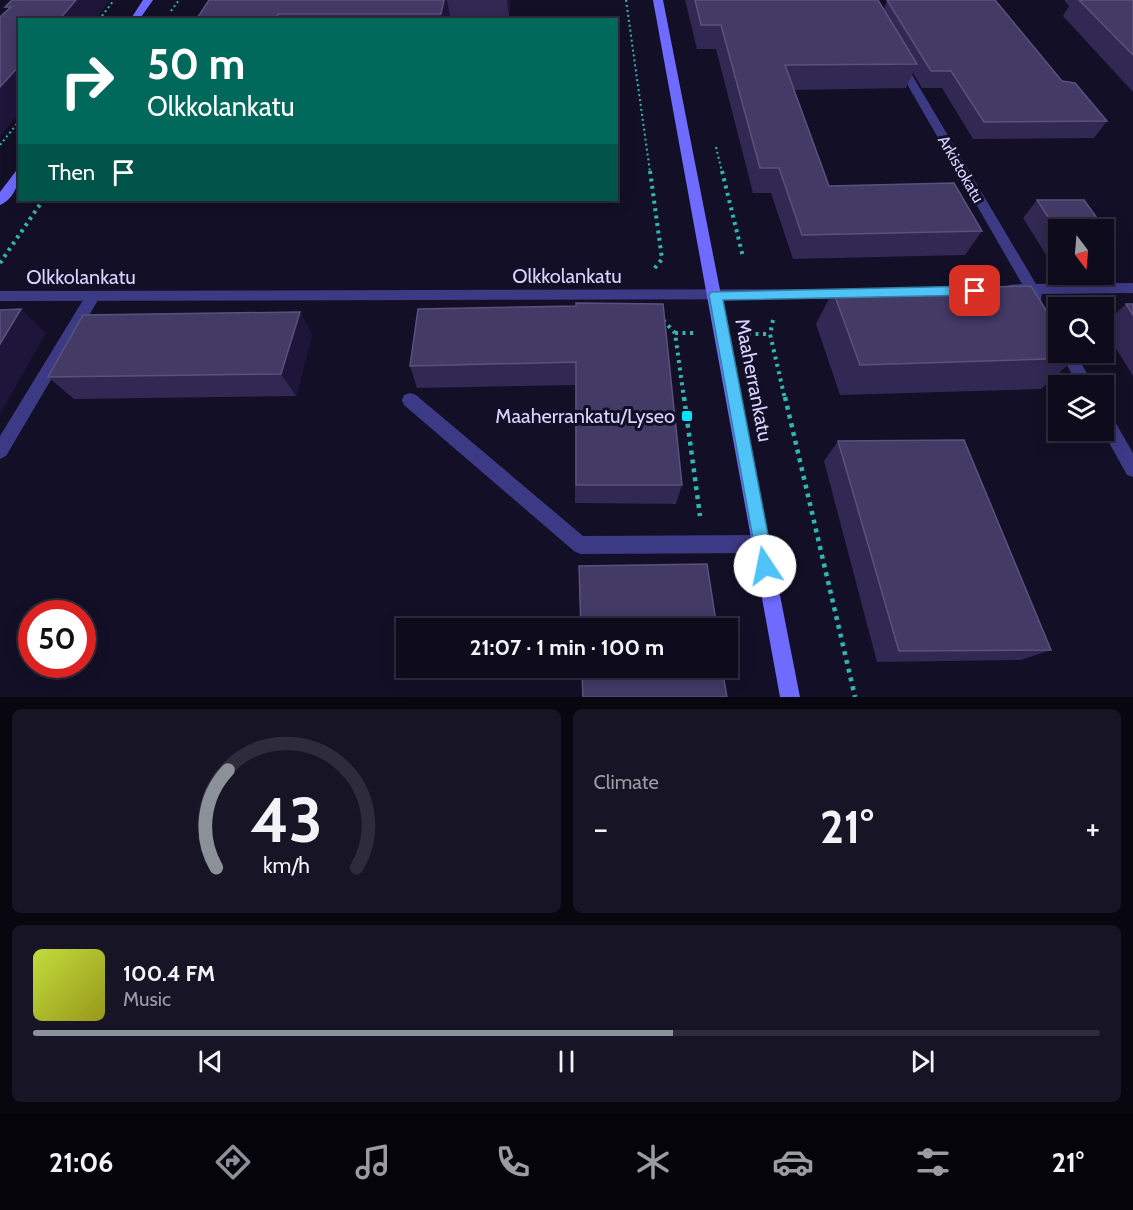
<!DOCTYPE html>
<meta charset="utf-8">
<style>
body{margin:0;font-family:Cabin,sans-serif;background:#171425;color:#f1f3f6;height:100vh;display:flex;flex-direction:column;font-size:22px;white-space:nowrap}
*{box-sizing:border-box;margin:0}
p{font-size:20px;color:#9b9ba3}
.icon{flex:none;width:33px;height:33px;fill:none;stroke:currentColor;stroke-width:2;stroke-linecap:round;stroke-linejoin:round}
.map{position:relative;height:697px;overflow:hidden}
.sheet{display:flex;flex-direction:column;gap:12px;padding:12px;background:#08060f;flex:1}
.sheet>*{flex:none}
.banner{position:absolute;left:18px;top:18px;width:600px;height:183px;border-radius:0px;box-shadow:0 3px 15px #0003,0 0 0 2px #2e2b3b;background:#00695c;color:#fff;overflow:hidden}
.needle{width:39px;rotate:164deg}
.tools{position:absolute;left:1048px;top:219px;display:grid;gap:12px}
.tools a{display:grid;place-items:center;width:66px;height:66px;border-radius:0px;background:#0e0b1c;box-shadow:0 3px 15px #0003,0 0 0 2px #2e2b3b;font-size:30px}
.speed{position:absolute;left:18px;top:600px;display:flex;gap:12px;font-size:30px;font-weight:700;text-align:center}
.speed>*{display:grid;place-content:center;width:78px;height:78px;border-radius:50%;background:#0e0b1c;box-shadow:0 3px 15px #0003,0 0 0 2px #2e2b3b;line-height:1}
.speed .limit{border:9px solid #d22;background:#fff;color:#111}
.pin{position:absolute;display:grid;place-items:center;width:51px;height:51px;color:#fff;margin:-26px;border-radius:12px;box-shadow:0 3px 9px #0006}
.me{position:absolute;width:66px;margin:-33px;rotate:349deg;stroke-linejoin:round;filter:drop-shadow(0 0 4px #0008)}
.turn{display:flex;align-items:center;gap:21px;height:126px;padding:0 30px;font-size:27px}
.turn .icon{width:78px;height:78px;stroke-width:2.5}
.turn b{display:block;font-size:42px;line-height:51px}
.then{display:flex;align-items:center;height:57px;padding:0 30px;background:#0003;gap:12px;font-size:22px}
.big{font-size:45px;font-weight:700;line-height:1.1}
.sheet .card{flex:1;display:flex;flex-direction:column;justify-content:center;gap:9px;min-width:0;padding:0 21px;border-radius:9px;background:#171425}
.sheet .dial{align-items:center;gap:0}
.dial svg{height:156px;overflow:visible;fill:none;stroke:#2e2b3b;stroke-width:7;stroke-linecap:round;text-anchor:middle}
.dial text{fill:#f1f3f6;stroke:none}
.song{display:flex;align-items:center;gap:18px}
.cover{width:72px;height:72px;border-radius:9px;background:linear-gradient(135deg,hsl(70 70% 55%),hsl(60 70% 35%))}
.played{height:6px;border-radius:3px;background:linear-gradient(90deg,#8c9099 60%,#2e2b3b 60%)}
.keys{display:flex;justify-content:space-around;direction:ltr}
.heat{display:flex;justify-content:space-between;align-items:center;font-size:33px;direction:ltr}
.sheet .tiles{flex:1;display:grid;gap:12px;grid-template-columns:1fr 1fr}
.card:last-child{grid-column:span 2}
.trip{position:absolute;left:396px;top:618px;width:342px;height:60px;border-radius:0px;background:#0e0b1c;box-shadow:0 3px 15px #0003,0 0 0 2px #2e2b3b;font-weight:700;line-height:60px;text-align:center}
.dock{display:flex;height:96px;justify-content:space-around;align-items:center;background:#06040b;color:#9b9ba3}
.dock .icon{width:42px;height:42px}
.dock .on{color:#8c9099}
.dock b{font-size:27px;color:#f1f3f6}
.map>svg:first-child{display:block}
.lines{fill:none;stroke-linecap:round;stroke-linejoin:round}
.path-far2{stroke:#2fb8b0;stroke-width:2;stroke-dasharray:2 3;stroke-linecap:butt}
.path-far1{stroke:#2fb8b0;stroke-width:4;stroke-dasharray:3 4.5;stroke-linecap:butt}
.path{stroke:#2fb8b0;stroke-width:4.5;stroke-dasharray:4 5;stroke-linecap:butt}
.lane{fill:#3d3a85;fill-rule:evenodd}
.street{fill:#3d3a85;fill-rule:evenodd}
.secondary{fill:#6f6bff;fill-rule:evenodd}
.wall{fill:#312854}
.shaded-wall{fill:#1d163a}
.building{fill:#433a66;stroke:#5a527e;stroke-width:1.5}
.route{fill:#4fc3f7;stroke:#337fa1;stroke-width:1.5}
.poi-dot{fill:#00e5ff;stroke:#130f26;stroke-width:2}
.labels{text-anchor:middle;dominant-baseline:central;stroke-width:6;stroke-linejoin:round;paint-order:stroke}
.far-street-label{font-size:16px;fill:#d9d4ff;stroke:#130f26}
.street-label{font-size:20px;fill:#d9d4ff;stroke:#130f26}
.poi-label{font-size:20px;fill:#d9d4ff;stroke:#130f26;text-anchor:end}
</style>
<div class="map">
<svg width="1133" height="697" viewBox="0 0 1133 697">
<rect width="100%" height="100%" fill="#130f26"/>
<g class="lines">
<path class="path-far2" d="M 626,0 L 650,172
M 171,11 L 179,0
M 99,20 L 114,0
M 0,145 L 20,120
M 716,147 L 722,172"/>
<path class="path-far1" d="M 650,171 L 662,259 L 654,269
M 722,171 L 743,257
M 0,263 L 43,200
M 663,320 L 675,333 L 684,399
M 773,320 L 770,334 L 785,399
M 675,333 L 693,333
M 748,334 L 770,334"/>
<path class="path" d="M 684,397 L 700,516
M 785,397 L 855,697"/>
<path class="lane" d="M 93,291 L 98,292 L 100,296 L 98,300 L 6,456 L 0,459 L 0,436 L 88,292 Z
M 410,393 L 416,395 L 583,536 L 761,535 L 767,538 L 770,544 L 767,550 L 761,553 L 580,554 L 574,551 L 404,405 L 402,400 L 404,395 Z"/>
<path class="street" d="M 900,60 L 905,63 L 1036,284 L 1133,283 L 1133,293 L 1042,294 L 1041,300 L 1031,300 L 1028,294 L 1009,293 L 1007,289 L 1009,285 L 1022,284 L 895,63 Z
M 852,289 L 859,294 L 852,299 L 0,301 L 0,291 Z
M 1060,352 L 1075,352 L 1094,386 L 1078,386 Z
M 1104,411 L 1110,413 L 1133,453 L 1133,477 L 1127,475 L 1102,430 Z"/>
<path class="secondary" d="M 143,0 L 153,0 L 139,20 L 130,20 Z
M 653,0 L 663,0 L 800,697 L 780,697 Z
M 20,170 C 20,183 13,200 0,205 L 0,192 L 16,171 Z"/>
</g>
<path class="wall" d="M 209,0 L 510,0 L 509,16 L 450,16 L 449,20 L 196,20 Z
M 685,0 L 878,0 L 884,9 L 887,0 L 1062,81 L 1107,121 L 1094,138 L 973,139 L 942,88 L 922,88 L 913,73 L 906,88 L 794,90 L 829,186 L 982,231 L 965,255 L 793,259 L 771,193 L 753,193 L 716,49 L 697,49 Z
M 1064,0 L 1133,0 L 1133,92 L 1063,16 L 1069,6 Z
M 1037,200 L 1084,200 L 1115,243 L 1104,254 L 1104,230 L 1059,230 L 1059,261 L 1050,261 L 1023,218 Z
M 833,291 L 1076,358 L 1041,389 L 840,395 L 816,324 Z
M 1126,304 L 1133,304 L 1133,376 L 1104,329 L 1104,324 Z
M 576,306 L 682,485 L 676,504 L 575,503 L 575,385 L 417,388 L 410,366 Z
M 300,312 L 312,335 L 296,396 L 74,399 L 48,377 Z
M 838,441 L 1051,650 L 1021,660 L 877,662 L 824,461 Z
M 579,566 L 717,628 L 580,628 L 579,581 Z
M 581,668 L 722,668 L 727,697 L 582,697 Z"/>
<path class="shaded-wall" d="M 76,0 L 110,0 L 95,20 L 59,20 Z
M 444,0 L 447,0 L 450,16 L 449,20 L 442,20 L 441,14 Z
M 507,0 L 510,0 L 509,16 Z
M 20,65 L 20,112 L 0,137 L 0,87 Z
M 21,309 L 46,333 L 0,414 L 0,344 Z
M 300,312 L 312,335 L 296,396 L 281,374 Z"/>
<path class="building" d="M 12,0 L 76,0 L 59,20 L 20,20 L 20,65 L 0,87 L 0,17 L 11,7 L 5,7 Z
M 209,0 L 444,0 L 441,14 L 278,14 L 275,20 L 196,20 Z
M 695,0 L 878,0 L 917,64 L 785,65 L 829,186 L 954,183 L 982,231 L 802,235 L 779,168 L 760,168 L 721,25 L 701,25 Z
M 887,0 L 995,0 L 1062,81 L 1075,83 L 1107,121 L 984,122 L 951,71 L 931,71 Z
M 1079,0 L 1133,0 L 1133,55 Z
M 1037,200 L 1084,200 L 1115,243 L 1104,243 L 1104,230 L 1059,230 L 1059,234 Z
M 1031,286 L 1059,331 L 1059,352 L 1072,352 L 1076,358 L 860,365 L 833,291 Z
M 576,303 L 663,304 L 682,485 L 576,485 L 576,362 L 410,366 L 418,309 L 576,306 Z
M 1126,304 L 1133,304 L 1133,315 Z
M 21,309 L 0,344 L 0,310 Z
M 300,312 L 281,374 L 48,377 L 83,315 Z
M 964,440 L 1051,650 L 899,651 L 838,441 Z
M 707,564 L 717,628 L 581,628 L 579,566 Z
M 582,668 L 722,668 L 727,697 L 583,697 Z"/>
<path class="route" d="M 975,286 L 982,291 L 975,295 L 723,300 L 774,566 L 771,572 L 765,575 L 759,572 L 709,295 L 711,292 Z"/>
<rect class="poi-dot" x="681" y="410" width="12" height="12" rx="3"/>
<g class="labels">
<g class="far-street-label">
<text transform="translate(961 169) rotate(60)">Arkistokatu</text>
</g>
<g class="street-label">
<text x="567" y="276">Olkkolankatu</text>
<text x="81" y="277">Olkkolankatu</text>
<text transform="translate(754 380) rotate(79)">Maaherrankatu</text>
</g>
<g class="poi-label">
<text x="675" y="416">Maaherrankatu/Lyseo</text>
</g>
</g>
</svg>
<div class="tools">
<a><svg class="needle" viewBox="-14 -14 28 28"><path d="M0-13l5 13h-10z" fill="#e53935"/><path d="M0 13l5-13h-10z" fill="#9b9ba3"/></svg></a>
<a><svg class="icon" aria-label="search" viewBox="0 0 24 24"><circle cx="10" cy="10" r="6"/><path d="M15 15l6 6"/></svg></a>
<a><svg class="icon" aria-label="layers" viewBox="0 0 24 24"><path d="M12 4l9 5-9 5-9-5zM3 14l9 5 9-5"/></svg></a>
</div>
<div class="speed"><div class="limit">50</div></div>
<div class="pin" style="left:975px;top:291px;background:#d93025"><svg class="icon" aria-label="arrive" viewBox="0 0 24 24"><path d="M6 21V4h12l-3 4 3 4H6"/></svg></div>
<svg class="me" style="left:765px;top:566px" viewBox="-20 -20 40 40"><circle r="19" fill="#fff"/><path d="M0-13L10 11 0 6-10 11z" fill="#4fc3f7"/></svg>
<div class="trip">21:07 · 1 min · 100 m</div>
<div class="banner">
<div class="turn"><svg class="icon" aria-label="right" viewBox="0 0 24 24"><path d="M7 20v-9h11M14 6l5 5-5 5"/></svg><div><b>50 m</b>Olkkolankatu</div></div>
<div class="then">Then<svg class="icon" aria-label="arrive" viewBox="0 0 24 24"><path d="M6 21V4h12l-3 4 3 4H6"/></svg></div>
</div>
</div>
<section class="sheet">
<div class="tiles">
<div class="card dial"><svg viewBox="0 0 100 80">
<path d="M14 69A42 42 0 1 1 86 69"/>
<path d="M14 69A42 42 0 0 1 20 19" stroke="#8c9099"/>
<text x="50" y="56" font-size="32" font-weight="700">43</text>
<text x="50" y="72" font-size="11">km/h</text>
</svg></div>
<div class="card"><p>Climate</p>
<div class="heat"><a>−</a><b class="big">21°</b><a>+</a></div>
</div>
<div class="card">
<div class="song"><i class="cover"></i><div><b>100.4 FM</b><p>Music</p></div></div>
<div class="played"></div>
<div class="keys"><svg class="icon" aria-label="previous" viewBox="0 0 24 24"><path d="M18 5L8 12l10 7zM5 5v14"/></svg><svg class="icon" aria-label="pause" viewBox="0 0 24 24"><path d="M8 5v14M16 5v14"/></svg><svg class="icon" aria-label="next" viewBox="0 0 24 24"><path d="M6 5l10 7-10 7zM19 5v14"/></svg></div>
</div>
</div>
</section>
<nav class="dock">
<b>21:06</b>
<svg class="icon on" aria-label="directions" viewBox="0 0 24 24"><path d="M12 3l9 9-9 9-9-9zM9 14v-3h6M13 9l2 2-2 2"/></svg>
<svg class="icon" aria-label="music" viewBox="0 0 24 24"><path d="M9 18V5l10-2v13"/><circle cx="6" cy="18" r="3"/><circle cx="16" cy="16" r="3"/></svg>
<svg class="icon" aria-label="phone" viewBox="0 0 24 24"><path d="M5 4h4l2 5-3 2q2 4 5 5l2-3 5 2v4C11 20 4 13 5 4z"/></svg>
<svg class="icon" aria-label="climate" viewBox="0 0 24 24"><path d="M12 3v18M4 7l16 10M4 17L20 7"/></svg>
<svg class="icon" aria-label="car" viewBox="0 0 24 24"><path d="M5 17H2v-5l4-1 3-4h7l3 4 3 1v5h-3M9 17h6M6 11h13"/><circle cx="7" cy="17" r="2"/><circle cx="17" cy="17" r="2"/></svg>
<svg class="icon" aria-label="filters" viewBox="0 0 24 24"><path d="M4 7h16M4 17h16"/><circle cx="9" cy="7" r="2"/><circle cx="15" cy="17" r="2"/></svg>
<b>21°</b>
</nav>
